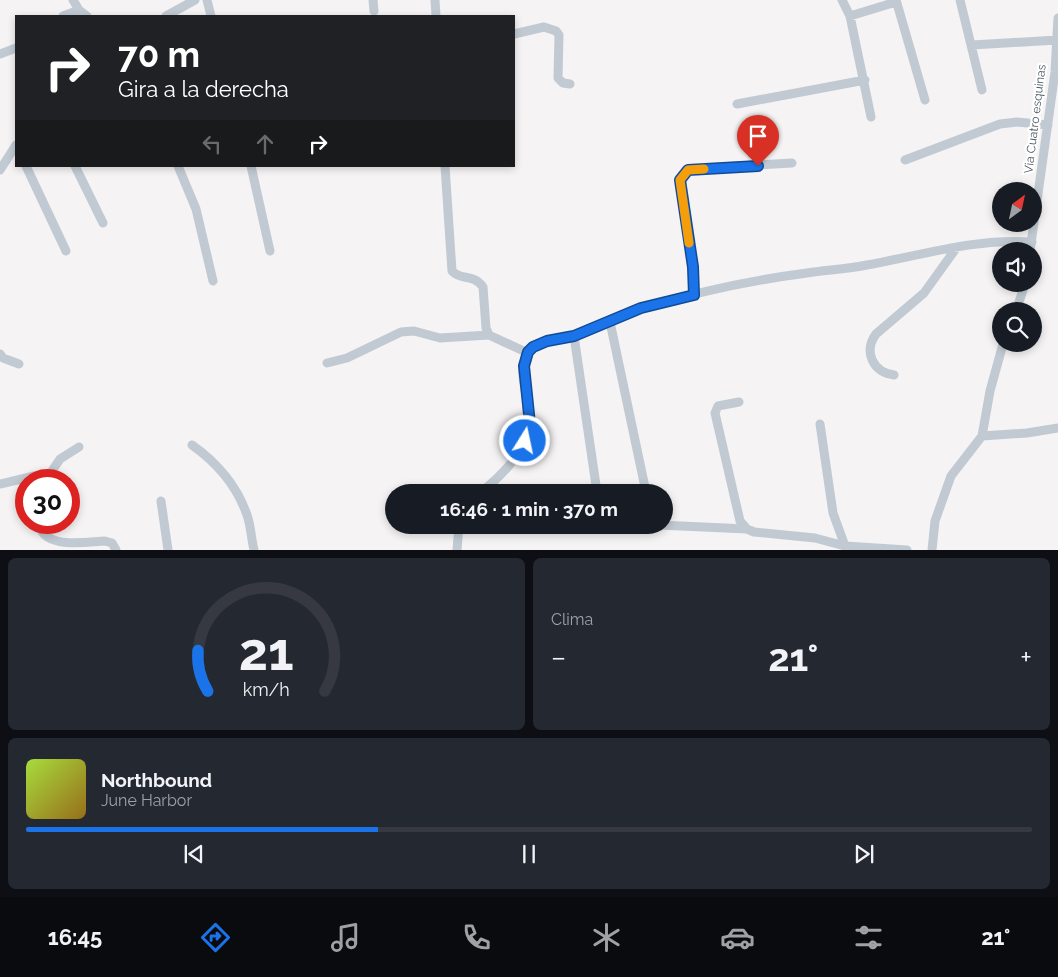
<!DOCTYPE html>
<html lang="es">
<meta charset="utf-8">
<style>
body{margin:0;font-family:Raleway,sans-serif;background:#242831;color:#f1f3f6;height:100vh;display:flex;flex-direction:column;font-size:19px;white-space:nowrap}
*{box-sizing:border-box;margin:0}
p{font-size:16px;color:#9ea1a6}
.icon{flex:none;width:28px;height:28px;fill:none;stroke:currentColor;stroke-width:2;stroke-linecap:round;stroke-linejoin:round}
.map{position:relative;height:550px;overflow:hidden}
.sheet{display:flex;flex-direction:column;gap:8px;padding:8px;background:#0d0f14;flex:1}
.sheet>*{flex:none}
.banner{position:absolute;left:15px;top:15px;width:500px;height:152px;border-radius:0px;box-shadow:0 2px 8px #0003;background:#202124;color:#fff;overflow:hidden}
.needle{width:32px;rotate:33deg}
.controls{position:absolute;left:992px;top:182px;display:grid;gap:10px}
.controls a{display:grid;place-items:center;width:50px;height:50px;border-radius:50%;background:#171b24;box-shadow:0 2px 8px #0003;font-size:25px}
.speed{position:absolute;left:15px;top:469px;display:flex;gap:10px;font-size:25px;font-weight:700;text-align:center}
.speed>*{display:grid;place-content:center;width:65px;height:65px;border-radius:50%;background:#171b24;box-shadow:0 2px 8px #0003;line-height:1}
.speed .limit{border:8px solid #d22;background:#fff;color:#111}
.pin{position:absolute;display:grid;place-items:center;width:42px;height:42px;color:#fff;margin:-51px -21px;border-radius:50% 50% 50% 0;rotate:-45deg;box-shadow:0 0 5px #0007}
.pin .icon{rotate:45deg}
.me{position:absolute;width:55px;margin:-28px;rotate:10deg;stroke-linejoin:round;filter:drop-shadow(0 0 4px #0008)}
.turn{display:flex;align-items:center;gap:18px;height:105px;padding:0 20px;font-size:22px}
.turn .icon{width:65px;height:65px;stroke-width:2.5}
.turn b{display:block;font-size:35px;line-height:42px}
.lanes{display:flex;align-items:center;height:48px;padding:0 20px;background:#0003;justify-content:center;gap:25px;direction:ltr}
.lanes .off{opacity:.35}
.big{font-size:38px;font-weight:700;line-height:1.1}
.sheet .tile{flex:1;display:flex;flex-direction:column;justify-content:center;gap:8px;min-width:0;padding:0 18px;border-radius:8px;background:#242831}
.sheet .dial{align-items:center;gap:0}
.dial svg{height:130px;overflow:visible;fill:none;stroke:#363941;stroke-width:7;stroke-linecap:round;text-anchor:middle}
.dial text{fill:#f1f3f6;stroke:none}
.song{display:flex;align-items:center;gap:15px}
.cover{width:60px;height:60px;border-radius:8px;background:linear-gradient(135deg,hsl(80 70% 55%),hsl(40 70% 35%))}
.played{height:5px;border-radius:2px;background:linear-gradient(90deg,#1a73e8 35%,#363941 35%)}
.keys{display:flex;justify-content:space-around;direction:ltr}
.heat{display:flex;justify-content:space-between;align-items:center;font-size:28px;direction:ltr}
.sheet .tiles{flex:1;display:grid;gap:8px;grid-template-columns:1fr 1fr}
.tile:last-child{grid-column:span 2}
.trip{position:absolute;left:385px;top:484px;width:288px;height:50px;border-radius:25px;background:#171b24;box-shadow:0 2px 8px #0003;font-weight:700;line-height:50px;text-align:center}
.tab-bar{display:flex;height:80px;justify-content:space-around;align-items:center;background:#090b0e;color:#9ea1a6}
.tab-bar .icon{width:35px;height:35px}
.tab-bar .active{color:#1a73e8}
.tab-bar b{font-size:22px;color:#f1f3f6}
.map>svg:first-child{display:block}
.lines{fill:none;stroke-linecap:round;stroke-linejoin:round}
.minor{stroke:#c1cad2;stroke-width:9}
.route-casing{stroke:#114b97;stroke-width:12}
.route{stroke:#1a73e8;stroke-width:9}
.slow{stroke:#f59e0b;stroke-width:9}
.labels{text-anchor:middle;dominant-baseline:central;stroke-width:4.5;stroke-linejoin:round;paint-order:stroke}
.street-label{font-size:12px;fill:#4a5661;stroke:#fff}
</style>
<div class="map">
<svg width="1058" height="550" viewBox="0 0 1058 550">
<rect width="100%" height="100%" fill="#f5f3f3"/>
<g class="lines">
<path class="minor" d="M 73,0 L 79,10 L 87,16
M 207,0 L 211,16
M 373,0 L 374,11
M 435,0 L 436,16
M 842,0 L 850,16 L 871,117
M 896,0 L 925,100
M 960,0 L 982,90
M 63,16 L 79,10
M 166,16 L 195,0
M 850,16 L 896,2
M 514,34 L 544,27 L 556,31 L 559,35 L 558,78 L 563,83 L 570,84
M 972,45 L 1057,40
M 0,54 L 16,48
M 737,104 L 865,80
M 905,160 L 1000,124 L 1017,122 L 1048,125
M 26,166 L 66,251
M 75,166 L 103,223
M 178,166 L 196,209 L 213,281
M 251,166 L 270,251
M 445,166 L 452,271 C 461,281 473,273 483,287 L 486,328 L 489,335
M 0,170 L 16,145
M 1030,251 L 1055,72 L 1058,18
M 694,295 L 693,267 L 680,180 L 689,169 L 792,163
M 1016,311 L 1025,284
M 610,322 L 646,492
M 574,336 L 597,492
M 0,354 L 3,358 L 19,364
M 327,363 L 347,358 L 401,332 L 414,331 L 440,338 L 489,335 L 528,353
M 894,375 C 873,372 863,352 876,334 L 924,293 L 957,247
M 739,402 L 718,406 L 715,413 L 740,521 L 747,529 L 754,532 L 815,538 L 845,546 L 907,550
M 820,424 L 833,513 L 845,546
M 982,436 L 1027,433 L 1058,428
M 192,445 C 216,462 237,486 247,515 C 251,526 251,538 254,550
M 46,480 L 60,459 L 79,447
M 0,484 L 34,476 L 46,480
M 481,492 C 499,478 521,456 528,434 C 537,408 510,371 531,349 C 542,338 560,340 574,336 C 598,329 620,315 644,308 C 697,292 753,280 807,273 C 827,270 847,269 867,265 C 922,255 976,238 1032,242
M 161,501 L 168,550
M 38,522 C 43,550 83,542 105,541 L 112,543 L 116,550
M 659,525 L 747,529
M 457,550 L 459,525
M 932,550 L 935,521 L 951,476 L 982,436 L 990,391 L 1003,344"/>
</g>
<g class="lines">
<defs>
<path id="route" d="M 525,441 L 530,424 L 524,366 L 528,352 L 533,347 L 547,341 L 574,336 L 641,308 L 694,295 L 693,267 L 680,180 L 688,170 L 758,166"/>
</defs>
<use href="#route" class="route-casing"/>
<use href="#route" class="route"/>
<path class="slow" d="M 689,243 L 680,180 L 688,170 L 704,169"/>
</g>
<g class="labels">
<g class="street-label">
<text transform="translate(1035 119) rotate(-83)">Via Cuatro esquinas</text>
</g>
</g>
</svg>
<div class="controls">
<a><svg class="needle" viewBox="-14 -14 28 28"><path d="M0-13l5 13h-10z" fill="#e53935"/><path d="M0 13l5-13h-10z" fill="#9ea1a6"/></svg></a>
<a><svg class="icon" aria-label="sound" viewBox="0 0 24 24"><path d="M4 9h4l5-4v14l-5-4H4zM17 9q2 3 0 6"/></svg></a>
<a><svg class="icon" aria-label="search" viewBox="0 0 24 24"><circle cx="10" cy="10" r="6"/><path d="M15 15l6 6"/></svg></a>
</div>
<div class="speed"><div class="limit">30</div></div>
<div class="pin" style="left:758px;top:166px;background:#d93025"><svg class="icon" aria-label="arrive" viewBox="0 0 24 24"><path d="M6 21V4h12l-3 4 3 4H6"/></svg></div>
<svg class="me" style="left:525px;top:441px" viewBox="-20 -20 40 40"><circle r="17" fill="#1a73e8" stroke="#fff" stroke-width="3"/><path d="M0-11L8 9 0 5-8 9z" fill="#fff"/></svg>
<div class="trip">16:46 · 1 min · 370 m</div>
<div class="banner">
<div class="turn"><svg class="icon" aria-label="right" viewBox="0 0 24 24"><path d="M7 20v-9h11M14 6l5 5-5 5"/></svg><div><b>70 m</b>Gira a la derecha</div></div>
<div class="lanes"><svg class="icon off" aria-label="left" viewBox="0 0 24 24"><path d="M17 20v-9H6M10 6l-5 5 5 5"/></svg><svg class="icon off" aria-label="ahead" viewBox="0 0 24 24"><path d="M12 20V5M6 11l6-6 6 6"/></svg><svg class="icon" aria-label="right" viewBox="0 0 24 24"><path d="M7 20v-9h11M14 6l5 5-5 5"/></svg></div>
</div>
</div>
<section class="sheet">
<div class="tiles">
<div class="tile dial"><svg viewBox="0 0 100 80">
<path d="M14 69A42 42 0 1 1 86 69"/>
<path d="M14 69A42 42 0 0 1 8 44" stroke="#1a73e8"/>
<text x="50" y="56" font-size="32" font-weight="700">21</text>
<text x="50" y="72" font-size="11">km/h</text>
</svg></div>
<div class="tile"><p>Clima</p>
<div class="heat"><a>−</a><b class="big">21°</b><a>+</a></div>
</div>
<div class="tile">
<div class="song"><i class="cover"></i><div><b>Northbound</b><p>June Harbor</p></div></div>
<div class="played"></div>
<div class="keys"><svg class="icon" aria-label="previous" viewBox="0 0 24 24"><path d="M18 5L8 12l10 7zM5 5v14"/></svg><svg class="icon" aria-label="pause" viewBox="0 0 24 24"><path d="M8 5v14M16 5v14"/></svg><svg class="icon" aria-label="next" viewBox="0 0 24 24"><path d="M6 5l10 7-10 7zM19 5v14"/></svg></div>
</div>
</div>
</section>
<nav class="tab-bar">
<b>16:45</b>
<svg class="icon active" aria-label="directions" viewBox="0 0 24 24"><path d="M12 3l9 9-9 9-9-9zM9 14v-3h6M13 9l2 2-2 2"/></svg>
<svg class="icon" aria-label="music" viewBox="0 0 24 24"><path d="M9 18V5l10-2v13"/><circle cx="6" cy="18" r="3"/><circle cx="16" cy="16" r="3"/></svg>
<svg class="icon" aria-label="phone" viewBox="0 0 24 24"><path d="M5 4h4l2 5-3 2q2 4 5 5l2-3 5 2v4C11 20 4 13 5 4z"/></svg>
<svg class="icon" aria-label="climate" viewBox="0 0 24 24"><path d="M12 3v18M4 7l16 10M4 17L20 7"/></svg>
<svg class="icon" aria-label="car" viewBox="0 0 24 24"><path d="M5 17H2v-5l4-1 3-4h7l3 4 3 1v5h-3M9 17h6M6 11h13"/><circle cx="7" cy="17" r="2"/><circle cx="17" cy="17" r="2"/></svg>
<svg class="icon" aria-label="filters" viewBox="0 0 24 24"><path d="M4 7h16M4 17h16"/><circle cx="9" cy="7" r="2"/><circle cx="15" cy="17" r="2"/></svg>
<b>21°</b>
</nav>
